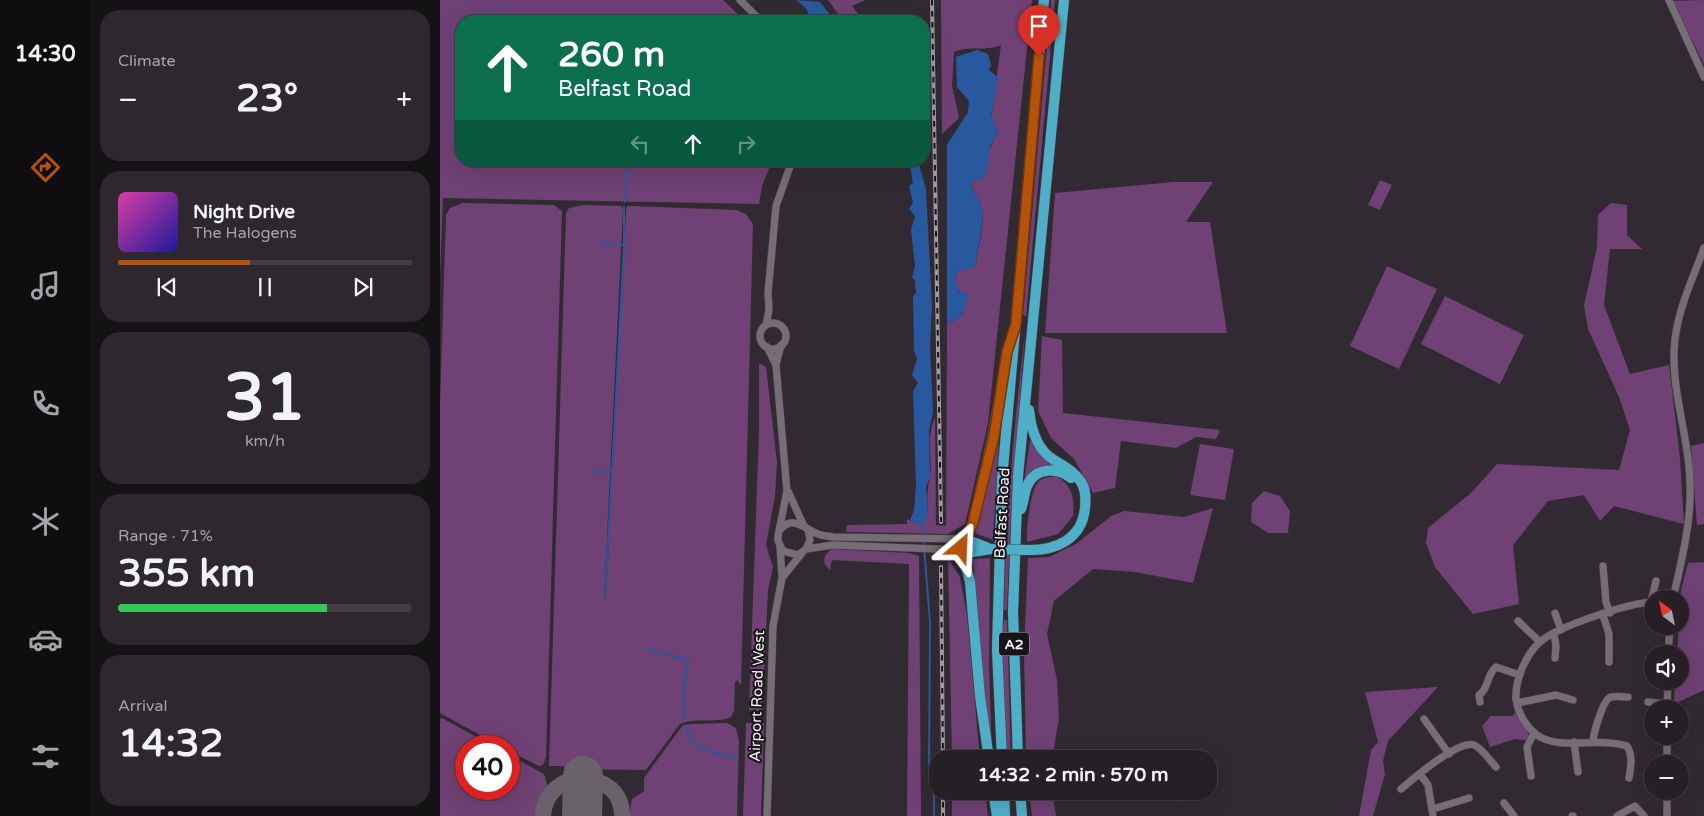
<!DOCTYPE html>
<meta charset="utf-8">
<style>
body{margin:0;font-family:"Varela Round",sans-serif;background:#2e282e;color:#f1f3f6;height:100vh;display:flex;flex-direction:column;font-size:19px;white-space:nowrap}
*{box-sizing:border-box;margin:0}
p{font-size:16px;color:#a4a3a7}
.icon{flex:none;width:28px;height:28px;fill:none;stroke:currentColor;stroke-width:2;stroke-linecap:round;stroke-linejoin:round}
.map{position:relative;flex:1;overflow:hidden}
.details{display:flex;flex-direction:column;gap:10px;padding:10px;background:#151215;width:350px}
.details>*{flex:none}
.top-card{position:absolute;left:15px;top:15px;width:475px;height:152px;border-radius:20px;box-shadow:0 5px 20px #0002,0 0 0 1px #423e43;background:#0b6e4f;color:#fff;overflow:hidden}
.needle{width:32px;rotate:327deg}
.fabs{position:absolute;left:1204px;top:590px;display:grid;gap:10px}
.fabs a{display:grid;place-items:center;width:45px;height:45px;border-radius:50%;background:#262026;box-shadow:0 5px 20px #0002,0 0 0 1px #423e43;font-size:25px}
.speed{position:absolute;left:15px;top:735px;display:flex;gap:10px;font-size:25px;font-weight:700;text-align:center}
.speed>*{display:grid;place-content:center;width:65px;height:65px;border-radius:50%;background:#262026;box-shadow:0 5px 20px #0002,0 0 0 1px #423e43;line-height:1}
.speed .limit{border:8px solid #d22;background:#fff;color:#111}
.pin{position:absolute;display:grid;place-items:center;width:42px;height:42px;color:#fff;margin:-51px -21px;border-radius:50% 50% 50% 0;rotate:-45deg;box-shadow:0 0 5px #0007}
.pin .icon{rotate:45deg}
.me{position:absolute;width:55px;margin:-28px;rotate:26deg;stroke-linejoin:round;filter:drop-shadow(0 0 4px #0008)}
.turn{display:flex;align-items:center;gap:18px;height:105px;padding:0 20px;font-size:22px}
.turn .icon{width:65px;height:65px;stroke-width:2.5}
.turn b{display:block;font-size:35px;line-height:42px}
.lanes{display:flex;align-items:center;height:48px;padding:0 20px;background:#0003;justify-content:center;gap:25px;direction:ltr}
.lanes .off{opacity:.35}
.big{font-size:38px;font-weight:700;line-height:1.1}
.details .widget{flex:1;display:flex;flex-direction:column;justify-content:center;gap:8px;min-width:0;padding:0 18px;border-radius:20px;background:#2e282e}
.details .dial{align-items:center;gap:0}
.dial b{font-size:65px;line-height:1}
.song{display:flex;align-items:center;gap:15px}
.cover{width:60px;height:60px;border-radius:8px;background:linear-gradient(135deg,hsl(320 70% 55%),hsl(240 70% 35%))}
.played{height:5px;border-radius:2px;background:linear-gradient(90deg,#b45309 45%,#423e43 45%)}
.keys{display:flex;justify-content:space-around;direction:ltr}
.heat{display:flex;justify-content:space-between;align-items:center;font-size:28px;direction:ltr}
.charge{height:8px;border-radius:4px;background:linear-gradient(90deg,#34c759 71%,#423e43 0)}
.trip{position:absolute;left:489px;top:750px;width:288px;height:50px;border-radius:20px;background:#262026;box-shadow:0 5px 20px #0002,0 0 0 1px #423e43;font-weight:700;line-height:50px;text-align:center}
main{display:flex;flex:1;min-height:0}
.tab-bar{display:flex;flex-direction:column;width:90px;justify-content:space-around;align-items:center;background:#0f0d0f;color:#a4a3a7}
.tab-bar .icon{width:35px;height:35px}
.tab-bar .on{color:#b45309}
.tab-bar b{font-size:22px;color:#f1f3f6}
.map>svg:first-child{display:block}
.green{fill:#6f4174}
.water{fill:#28599f}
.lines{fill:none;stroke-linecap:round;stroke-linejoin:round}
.stream{stroke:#28599f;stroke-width:2}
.taxiway{stroke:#6a626a;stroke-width:16}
.runway{stroke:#6a626a;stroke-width:40}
.minor-casing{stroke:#4e494f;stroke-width:8}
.highway-casing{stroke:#4e494f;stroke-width:11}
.minor{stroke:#766d76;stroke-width:7}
.highway{stroke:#4fafc8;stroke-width:10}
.rail-casing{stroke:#a19ba1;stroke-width:4}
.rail{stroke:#171418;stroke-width:2;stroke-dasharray:5.5;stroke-linecap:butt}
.highway-bridge-casing{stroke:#4e494f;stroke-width:11;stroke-linecap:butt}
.highway-bridge{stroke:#4fafc8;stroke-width:10}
.route-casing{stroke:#753606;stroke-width:12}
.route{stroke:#b45309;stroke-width:9}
.labels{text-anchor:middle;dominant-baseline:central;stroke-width:4;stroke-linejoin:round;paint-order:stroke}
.shield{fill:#171418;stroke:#b4afb4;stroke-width:1}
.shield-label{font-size:14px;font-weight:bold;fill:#f7f2f7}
.street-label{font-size:15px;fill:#f7f2f7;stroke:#171418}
</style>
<main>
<nav class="tab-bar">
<b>14:30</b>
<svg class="icon on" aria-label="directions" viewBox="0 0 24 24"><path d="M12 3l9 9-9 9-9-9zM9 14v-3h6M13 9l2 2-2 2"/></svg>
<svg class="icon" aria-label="music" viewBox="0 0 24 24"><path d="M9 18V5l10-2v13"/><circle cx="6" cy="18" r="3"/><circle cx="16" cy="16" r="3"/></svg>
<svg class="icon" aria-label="phone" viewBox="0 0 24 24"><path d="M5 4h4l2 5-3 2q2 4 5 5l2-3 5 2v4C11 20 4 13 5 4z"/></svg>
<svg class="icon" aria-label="climate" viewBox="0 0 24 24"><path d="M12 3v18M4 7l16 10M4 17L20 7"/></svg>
<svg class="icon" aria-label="car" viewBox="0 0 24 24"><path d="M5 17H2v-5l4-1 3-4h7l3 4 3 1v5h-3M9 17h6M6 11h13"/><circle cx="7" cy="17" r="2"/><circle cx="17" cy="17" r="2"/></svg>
<svg class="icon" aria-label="filters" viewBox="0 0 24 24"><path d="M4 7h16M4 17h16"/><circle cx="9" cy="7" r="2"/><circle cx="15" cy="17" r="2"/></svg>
</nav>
<section class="details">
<div class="widget"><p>Climate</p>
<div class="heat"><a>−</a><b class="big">23°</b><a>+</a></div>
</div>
<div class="widget">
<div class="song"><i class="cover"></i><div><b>Night Drive</b><p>The Halogens</p></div></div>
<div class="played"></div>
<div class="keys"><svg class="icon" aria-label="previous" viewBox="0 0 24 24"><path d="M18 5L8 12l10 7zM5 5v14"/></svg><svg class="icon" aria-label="pause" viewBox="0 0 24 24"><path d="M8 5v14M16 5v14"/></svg><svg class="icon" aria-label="next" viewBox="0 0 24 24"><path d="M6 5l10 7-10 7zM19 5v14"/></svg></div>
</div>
<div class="widget dial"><b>31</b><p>km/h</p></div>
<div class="widget"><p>Range · 71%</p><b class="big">355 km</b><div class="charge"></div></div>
<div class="widget"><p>Arrival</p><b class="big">14:32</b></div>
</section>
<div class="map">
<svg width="1264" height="816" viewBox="0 0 1264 816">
<rect width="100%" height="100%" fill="#322a32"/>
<path class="green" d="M 0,0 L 283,0 L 305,21 L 21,21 L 21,161 L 332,161 L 322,186 L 319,204 L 3,198 L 0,275 Z
M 388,0 L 425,0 L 412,6 L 423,21 L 403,21 Z
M 501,0 L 592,0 L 548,423 L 525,524 L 508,534 L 406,532 L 407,525 L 467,524 L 467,519 L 478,524 L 488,513 C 487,497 487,492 490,477 C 493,456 485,440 495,418 L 496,525 L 506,526 L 507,324 C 524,318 526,309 525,292 L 520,292 L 516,286 L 515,276 L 521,269 L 536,264 C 538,243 547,223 540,202 C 538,196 533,191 531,185 L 537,178 L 541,181 L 550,148 L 558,133 L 551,118 L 561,45 C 545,52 529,45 514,52 L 512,85 L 519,118 L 502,134 Z
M 611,0 L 615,0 L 613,24 L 586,317 L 583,314 L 584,303 Z
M 1264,0 L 1264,64 L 1232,1 Z
M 940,180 L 952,185 L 940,210 L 928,205 Z
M 733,182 L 773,182 L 746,222 L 770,222 L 787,333 L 605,333 L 615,193 Z
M 23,203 L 114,205 L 122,211 L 106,757 L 103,765 L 99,766 L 69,751 L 69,746 L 60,746 L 0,713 L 0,405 L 6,215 L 10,208 Z
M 1171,203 L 1187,205 L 1187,235 L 1202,249 L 1170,249 L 1164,305 L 1190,374 L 1229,365 L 1240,458 L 1244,524 L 1174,506 L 1160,521 L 1144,495 L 1108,501 L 1073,545 L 1079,604 L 1033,614 L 995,567 L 986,543 L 988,528 L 1031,493 L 1057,464 L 1179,470 L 1190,430 L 1179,397 L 1148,329 L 1144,305 L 1157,247 L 1158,215 Z
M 143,205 L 181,206 L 183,210 L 164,598 L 166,597 L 186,210 L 187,206 L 192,206 L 296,210 L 306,214 L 313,224 L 301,685 L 297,680 L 295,682 L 294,711 L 291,717 C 274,724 256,717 240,724 L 206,770 L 124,769 L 124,766 L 109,766 L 126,213 L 129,208 Z
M 947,266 L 997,289 L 959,369 L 910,346 Z
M 1005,296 L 1084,335 L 1060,384 L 981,344 Z
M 585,332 L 571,515 L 567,609 L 565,611 L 564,609 C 566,516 574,424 585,332 Z
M 602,336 L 622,340 L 623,413 L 780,430 L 776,439 L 756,437 L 736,448 L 681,441 L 675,488 L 653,493 L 634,459 L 611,438 L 598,411 Z
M 319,363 L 326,367 L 337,462 L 335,496 L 326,545 L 333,567 L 328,590 L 322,711 L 309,710 L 319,431 Z
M 560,420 L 553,540 L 534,533 Z
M 590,440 L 597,450 L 623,467 C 603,463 597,467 584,482 Z
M 1264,443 L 1264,524 L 1257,525 L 1251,446 Z
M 760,444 L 794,449 L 785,500 L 750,495 Z
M 616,476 C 632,484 635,499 633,516 L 618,534 L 587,542 C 586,530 590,492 598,482 C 603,477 609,477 616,476 Z
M 824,491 L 840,496 L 850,511 L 848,533 L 828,533 L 811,522 L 812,503 Z
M 773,508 L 753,583 L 695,572 L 653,569 L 614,601 L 607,634 L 617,680 L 619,718 L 612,759 L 586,759 L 584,651 L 588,558 L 609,557 L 636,544 L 671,516 L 684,511 L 744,517 Z
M 392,549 L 469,553 L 479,556 L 481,816 L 467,816 L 469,564 L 392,560 L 390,570 C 381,563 383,555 392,549 Z
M 508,558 L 520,577 L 527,615 L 540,759 L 512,759 Z
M 550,558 L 549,666 L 552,752 L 547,726 L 533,563 L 533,559 Z
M 1264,562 L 1264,690 L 1234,704 L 1235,681 L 1240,681 L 1240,654 L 1237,654 L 1241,590 L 1248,563 Z
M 564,620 L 567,620 L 571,759 L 566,759 C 563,714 558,664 564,620 Z
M 998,687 L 948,741 L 943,761 L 945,774 L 933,816 L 919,816 L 931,750 L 938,742 L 925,692 Z
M 1075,712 C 1079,721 1087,727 1089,737 L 1087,740 L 1075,739 L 1050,747 L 1042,726 L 1051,716 L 1073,716 Z
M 2,718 L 53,746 L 26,746 L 26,789 L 69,789 L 69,755 L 104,774 L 108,788 L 100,800 L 95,816 L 0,816 L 0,719 Z
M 287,723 L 296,728 L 299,741 L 297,816 L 189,816 L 192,799 L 204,791 L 204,778 L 242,726 L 248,724 Z
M 306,723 L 324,723 L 321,816 L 303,816 Z
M 512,791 L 545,791 L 548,816 L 512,816 Z
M 589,791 L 612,791 L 616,816 L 592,816 Z"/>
<path class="water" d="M 356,0 L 380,2 L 395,21 L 372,21 L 366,8 Z
M 537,50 L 548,54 L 551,65 L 549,70 L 558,77 L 551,116 L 558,133 C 556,138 551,143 550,148 C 547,161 550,171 541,181 L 537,178 L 531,185 C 533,192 538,196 540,202 C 547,223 537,243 536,264 L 529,270 L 521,269 L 515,276 L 519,292 L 525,292 L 528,295 C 525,311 522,318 507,324 L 507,145 L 528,112 L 529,101 L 517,87 L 516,57 Z
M 469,161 L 478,161 L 486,189 L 492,306 L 490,346 L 493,412 L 489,431 L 490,478 L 486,486 L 488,513 L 485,523 L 478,524 L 470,520 L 474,510 L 476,486 L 473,391 L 478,383 L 472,375 L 477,359 L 474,351 L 473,296 L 477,292 L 475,280 L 472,278 L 475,266 L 471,230 L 475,216 L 469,209 L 473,203 L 469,186 L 473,183 Z"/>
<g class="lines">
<path class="stream" d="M 185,202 L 188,161
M 161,243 L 184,245 L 172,471
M 184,245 L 184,207
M 476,282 L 477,292
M 153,472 L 172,471 L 165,597
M 482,522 L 490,622 L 489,764 L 494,782 L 494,816
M 208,649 L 248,660 L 243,695 L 244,717
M 247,727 C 246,751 279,753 297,758"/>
<path class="taxiway" d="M 103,816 C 106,765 183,768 182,816"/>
<path class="runway" d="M 142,816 L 143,776"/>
<defs>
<path id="minor" d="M 300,0 L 321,21
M 1229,0 L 1264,77
M320 336a13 13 0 1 1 26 0a13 13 0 1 1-26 0Z
M 326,325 L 329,310 L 328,293 L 336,206 L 352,161
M 341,345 L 336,365 L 347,491 L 338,536 L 338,541 L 343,551 L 358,555 L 366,549 L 393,545 L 522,550
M 327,347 L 336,365
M 348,491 L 363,524
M 340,530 C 354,513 366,531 381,535 C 385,536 389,536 393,537 L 527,539
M 366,549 L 370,540 L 368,529
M 506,550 L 515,555 L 524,565
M 1163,566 L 1166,602 L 1170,613
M 342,578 L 362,553
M 1233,599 C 1243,554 1254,513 1249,467 C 1245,424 1230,383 1235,339 C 1239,307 1253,278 1264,248
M 1211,602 L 1216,581
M 1115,613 L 1121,630
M 1163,615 L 1169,634 L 1169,662
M 1078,621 L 1100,642
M 1114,633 L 1116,646 L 1115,658
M 1228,654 L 1230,626
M 1040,702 L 1039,695 C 1049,689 1046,675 1056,667 L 1080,675
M 1208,702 L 1227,704
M 1077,703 L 1116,695 L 1133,700
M 1227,709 L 1228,681
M 984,719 L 1009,754
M 1227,736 L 1227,764
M 1153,741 C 1154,732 1163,699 1171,697 C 1176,696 1183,697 1188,697
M 1134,742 L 1138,772
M 980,774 L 988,785 L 993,816
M 1091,776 L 1087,747 L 1094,733
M 1189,778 C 1191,766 1193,756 1187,746 C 1159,737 1124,750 1100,737 C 1087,729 1078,714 1076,699 C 1075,679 1086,654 1101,641 C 1119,626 1189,603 1212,602
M 961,789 C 974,778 1018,740 1034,745 C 1042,748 1050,761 1056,767
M 1064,803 L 1074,816
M 993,809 L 1029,798
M 327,816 L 333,626 L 342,578 L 340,546
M 1132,816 L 1133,816
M 1177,816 L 1195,806 L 1204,816
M 1227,816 L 1227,791"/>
<path id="highway" d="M 581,509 C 584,502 584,493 587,486 C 595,467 617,467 631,478
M 524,541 L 533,523 L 553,436 L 568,348
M 533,542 L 548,548
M 587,550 C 616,551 642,539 645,508 C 646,498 646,490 641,482 C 634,471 625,467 614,460 C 597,450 591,429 589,410
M 522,551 L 530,582 L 540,696 L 549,759
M 533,552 L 550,549
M 562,759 L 557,649 L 562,479 L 604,0
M 578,759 L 573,612 L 578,476 L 624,0
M 553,791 L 557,816
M 564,791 L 565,816
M 580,791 L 582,816"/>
</defs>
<use href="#minor" class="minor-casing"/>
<use href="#highway" class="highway-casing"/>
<use href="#minor" class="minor"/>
<use href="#highway" class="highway"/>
<defs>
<path id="rail" d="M 492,0 L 501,522
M 501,567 L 503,759
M 503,791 L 503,816"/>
</defs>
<use href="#rail" class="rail-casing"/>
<use href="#rail" class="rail"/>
<defs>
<path id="highway-bridge" d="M 550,549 L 587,550"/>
</defs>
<use href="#highway-bridge" class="highway-bridge-casing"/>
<use href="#highway-bridge" class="highway-bridge"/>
</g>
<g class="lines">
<defs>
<path id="route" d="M 521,548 L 533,523 L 554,436 L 567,352 L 576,324 L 599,56"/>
</defs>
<use href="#route" class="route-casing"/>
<use href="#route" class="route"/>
</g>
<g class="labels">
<rect class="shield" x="559" y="632.5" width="30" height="23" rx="4"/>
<g class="shield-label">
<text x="574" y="644">A2</text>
</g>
<g class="street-label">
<text transform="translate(562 513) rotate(-87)">Belfast Road</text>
<text transform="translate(317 696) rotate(-88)">Airport Road West</text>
</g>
</g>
</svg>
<div class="fabs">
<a><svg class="needle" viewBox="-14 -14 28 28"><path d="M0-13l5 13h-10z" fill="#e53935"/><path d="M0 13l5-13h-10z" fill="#a4a3a7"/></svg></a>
<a><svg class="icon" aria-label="sound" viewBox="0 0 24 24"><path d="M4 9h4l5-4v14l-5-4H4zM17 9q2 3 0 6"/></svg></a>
<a>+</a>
<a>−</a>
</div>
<div class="speed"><div class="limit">40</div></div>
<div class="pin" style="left:599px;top:56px;background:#d93025"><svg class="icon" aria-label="arrive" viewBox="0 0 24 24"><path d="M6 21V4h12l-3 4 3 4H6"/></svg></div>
<svg class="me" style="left:521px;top:548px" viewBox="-20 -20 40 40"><path d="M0-17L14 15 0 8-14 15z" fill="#b45309" stroke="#fff" stroke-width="4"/></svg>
<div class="trip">14:32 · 2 min · 570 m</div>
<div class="top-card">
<div class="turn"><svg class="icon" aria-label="ahead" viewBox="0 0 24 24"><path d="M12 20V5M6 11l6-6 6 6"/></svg><div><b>260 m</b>Belfast Road</div></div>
<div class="lanes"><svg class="icon off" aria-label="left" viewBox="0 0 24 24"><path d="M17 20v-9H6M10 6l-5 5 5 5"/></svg><svg class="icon" aria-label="ahead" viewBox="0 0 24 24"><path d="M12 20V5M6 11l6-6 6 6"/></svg><svg class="icon off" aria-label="right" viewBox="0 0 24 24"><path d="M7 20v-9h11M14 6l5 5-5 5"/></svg></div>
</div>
</div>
</main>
